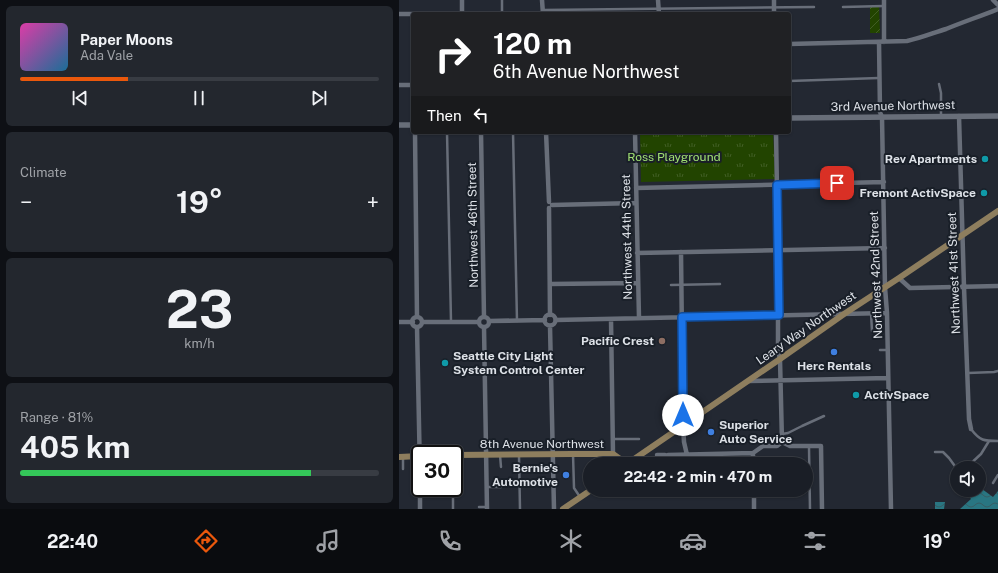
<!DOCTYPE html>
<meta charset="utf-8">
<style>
body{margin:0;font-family:"Public Sans",sans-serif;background:#23272e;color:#f1f3f6;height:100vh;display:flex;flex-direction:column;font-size:15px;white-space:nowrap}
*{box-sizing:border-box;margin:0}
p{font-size:13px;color:#9fa2a7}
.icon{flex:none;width:22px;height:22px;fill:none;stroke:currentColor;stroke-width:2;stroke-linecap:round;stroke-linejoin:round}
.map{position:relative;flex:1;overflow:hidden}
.side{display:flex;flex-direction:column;gap:6px;padding:6px;background:#0e1015;width:399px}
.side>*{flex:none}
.banner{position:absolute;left:12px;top:12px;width:380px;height:122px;border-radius:4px;box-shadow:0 1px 3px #0004,0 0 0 1px #383c43;background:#202124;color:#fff;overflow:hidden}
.fabs{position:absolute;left:551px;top:461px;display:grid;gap:8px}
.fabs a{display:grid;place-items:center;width:36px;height:36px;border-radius:50%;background:#1a1e26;box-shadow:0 1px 3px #0004,0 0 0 1px #383c43;font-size:20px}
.speed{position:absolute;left:12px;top:445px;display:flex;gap:8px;font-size:20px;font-weight:700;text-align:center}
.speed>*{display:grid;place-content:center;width:52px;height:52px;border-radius:50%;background:#1a1e26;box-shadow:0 1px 3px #0004,0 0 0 1px #383c43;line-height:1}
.speed .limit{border:2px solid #111;border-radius:6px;background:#fff;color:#111}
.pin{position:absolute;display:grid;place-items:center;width:34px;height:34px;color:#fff;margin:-17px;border-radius:8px;box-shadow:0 2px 6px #0006}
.me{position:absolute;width:44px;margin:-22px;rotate:0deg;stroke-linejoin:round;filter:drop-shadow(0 0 3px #0008)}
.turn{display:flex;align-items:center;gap:14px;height:84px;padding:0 16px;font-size:18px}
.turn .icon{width:52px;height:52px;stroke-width:2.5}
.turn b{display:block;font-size:28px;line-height:34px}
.then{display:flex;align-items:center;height:38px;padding:0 16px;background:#0003;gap:8px;font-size:15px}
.big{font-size:30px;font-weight:700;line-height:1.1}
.side .card{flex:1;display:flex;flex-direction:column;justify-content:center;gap:6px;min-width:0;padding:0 14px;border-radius:6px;background:#23272e}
.side .dial{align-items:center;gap:0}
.dial b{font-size:52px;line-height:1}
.song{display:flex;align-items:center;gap:12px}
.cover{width:48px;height:48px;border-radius:6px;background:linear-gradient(135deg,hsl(320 70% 55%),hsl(200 70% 35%))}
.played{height:4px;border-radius:2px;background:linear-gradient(90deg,#ea580c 30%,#383c43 30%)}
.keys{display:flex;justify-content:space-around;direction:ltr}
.heat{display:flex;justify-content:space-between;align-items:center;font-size:22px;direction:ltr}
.charge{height:6px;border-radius:3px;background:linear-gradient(90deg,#34c759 81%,#383c43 0)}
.trip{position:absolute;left:184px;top:457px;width:230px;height:40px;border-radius:20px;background:#1a1e26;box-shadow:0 1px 3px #0004,0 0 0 1px #383c43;font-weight:700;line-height:40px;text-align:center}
.dock{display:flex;height:64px;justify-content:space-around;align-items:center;background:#0a0c0f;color:#9fa2a7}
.dock .icon{width:28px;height:28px}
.dock .selected{color:#ea580c}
.dock b{font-size:18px;color:#f1f3f6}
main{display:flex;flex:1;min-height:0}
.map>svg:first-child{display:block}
.park{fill:url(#park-tufts)}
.garden{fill:url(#garden-furrows)}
.water{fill:url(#water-waves)}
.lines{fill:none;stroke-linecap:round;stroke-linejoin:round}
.service{stroke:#686e79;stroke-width:2.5}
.minor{stroke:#686e79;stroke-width:4.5}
.tertiary{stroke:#686e79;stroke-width:5.5}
.secondary{stroke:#8e7e5e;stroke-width:6}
.route-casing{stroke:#114b97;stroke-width:10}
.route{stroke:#1a73e8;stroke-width:7}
.culture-dot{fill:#0f9aa8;stroke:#191f28;stroke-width:1.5}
.education-dot{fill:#8d6e63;stroke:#191f28;stroke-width:1.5}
.shop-dot{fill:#3f7fe0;stroke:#191f28;stroke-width:1.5}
.labels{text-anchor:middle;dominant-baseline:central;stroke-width:4;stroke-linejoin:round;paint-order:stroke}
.street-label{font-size:12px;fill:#dde1e7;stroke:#191f28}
.park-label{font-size:12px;fill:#a1e073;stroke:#191f28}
.poi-label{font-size:12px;font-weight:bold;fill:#dde1e7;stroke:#191f28;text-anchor:end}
</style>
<main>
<section class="side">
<div class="card">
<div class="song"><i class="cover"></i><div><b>Paper Moons</b><p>Ada Vale</p></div></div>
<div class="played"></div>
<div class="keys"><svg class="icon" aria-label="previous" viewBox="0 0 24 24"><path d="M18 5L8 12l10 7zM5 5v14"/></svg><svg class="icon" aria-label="pause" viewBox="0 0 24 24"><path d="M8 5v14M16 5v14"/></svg><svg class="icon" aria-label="next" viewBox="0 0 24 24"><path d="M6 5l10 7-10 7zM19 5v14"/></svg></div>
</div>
<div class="card"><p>Climate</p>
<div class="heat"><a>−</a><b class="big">19°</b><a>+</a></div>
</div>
<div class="card dial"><b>23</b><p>km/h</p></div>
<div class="card"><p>Range · 81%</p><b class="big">405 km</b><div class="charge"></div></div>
</section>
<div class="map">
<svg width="599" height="509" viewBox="0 0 599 509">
<defs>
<pattern id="park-tufts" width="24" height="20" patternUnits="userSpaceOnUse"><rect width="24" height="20" fill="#240"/><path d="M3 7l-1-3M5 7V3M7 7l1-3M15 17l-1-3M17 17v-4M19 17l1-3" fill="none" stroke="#425f25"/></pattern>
<pattern id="garden-furrows" width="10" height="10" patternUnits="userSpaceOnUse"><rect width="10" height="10" fill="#240"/><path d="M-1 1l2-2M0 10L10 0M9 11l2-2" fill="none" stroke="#425f25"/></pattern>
<pattern id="water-waves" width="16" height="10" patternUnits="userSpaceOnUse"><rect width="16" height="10" fill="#297682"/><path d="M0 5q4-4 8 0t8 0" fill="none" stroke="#365d64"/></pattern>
</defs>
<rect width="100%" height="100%" fill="#232832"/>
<path class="park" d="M 241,132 L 374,132 L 376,179 L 242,182 Z"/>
<path class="garden" d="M 480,6 L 481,33 L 471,33 L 471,7 Z"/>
<path class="water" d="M 583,489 L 594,497 L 599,491 L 599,509 L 561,509 L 572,499 L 570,496 L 575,490 Z
M 536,502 L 546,502 L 545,509 L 536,509 Z"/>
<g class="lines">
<path class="service" d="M 444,7 L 485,6
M 144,10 L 415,7
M 103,13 L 103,0
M 390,81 L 480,78
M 540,84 L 542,93 L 542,115
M 48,132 L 52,321
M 114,132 L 118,321
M 272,285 L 321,284
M 472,313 L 473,331
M 481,350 L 489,350
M 569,373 L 595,372 L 599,371
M 572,429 C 581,441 585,441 599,441
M 383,434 L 389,433 L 403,426 L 425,416
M 214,439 L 240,439
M 410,447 L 411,509
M 536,452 L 544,452 L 550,458 L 558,469
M 174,454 L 175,488 L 181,497
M 101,455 L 102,467
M 258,455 L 259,464
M 120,456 L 121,509
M 4,457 L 4,469
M 276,464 L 277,455
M 566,468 L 568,467 L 582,454 L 590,441
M 594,483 L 599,475
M 13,485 L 21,485
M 88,487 L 102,487
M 54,488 L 54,509
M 80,507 L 87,507"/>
<path class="minor" d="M 63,0 L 63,14
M 143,0 L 144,14
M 259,0 L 260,14
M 375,0 L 375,14
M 485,0 L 485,42
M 594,0 L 599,5
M 0,14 L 14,14
M 15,14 L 144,13
M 480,42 L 481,112 L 483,117 L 486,287 L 488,313 L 492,509
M 390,44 L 508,41 C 522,38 534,33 547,29 C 564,22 582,16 599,9
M 0,85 L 14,85
M 560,116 L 565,287 L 570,419 L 572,429
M 16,132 L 18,317
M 82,132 L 85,317
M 147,132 L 150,202
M 236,132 L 240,318
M 377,132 L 379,250 L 379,351 L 381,359 L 383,442
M 237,188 L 485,182
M 153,205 L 237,203
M 150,208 L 151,315
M 282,252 L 284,425 L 285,442 L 288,455
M 238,253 L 486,248
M 500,278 L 511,288 L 599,286
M 151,284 L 239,283
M145.5 320a5.5 5.5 0 1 1 11 0a5.5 5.5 0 1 1-11 0Z
M13 322a5 5 0 1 1 10 0a5 5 0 1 1-10 0Z
M80 322a5 5 0 1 1 10 0a5 5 0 1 1-10 0Z
M 212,319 L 214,454
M 157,320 L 488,313
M 90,321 L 146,320
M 0,322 L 14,322
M 23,322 L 80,322
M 151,326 L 155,509
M 18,327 L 21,473
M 85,327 L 88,509
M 349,381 L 489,378
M 383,442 L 391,446 L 422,446 L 423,509
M 354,453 L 354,464
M 258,455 L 266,455
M 269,455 L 354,453 L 364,446 L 378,446 L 383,442
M 21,488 L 21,509
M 355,490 L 355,509"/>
<path class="tertiary" d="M 390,118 L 599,116
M 0,125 L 14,125"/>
<path class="secondary" d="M 55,455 L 174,454 L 214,454 L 228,464
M 0,457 L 21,456
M 228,464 L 381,359 L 445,314 L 500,278 L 599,211
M 164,509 L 192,490"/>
</g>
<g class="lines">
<defs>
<path id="route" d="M 284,415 L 283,317 L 380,315 L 378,185 L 438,183"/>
</defs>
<use href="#route" class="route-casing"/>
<use href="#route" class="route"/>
</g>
<g class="culture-dot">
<circle cx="586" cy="159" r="4"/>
<circle cx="585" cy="193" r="4"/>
<circle cx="46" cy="363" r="4"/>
<circle cx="457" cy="395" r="4"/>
</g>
<circle class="education-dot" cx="263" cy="341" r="4"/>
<g class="shop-dot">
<circle cx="435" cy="352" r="4"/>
<circle cx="312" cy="432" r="4"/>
<circle cx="167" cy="475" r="4"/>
</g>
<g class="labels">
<g class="street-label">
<text transform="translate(494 106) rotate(-1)">3rd Avenue Northwest</text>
<text transform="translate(74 225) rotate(-91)">Northwest 46th Street</text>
<text transform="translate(228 237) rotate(-91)">Northwest 44th Street</text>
<text transform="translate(555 273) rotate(-92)">Northwest 41st Street</text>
<text transform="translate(477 275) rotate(-92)">Northwest 42nd Street</text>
<text transform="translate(407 328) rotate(-35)">Leary Way Northwest</text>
<text x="143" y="444">8th Avenue Northwest</text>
</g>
<g class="park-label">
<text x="275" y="157">Ross Playground</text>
</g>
<g class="poi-label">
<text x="578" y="159">Rev Apartments</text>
<text x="577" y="193">Fremont ActivSpace</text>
<text x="255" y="341">Pacific Crest</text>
<text x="54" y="356" text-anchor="start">Seattle City Light<tspan x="54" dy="14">System Control Center</tspan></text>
<text x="435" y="366" text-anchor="middle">Herc Rentals</text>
<text x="465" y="395" text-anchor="start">ActivSpace</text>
<text x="320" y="425" text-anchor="start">Superior<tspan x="320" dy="14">Auto Service</tspan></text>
<text x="159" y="468">Bernie's<tspan x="159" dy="14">Automotive</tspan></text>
</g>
</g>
</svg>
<div class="fabs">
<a><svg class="icon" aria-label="sound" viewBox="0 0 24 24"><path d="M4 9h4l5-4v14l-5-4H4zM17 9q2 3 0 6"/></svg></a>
</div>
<div class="speed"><div class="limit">30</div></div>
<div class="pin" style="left:438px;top:183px;background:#d93025"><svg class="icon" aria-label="arrive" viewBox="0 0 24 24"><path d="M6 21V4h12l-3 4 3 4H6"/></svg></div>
<svg class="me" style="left:284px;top:415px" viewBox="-20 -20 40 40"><circle r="19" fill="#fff"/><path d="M0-13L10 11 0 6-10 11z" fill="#1a73e8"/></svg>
<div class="trip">22:42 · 2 min · 470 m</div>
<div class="banner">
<div class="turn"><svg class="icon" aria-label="right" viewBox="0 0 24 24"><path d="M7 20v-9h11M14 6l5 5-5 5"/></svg><div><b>120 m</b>6th Avenue Northwest</div></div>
<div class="then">Then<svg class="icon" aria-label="left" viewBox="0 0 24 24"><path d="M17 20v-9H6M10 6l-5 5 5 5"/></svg></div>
</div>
</div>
</main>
<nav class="dock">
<b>22:40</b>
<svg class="icon selected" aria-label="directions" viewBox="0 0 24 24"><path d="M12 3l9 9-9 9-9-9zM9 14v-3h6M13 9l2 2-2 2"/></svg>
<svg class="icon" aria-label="music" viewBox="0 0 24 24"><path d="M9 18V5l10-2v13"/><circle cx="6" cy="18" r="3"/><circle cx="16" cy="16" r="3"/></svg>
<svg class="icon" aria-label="phone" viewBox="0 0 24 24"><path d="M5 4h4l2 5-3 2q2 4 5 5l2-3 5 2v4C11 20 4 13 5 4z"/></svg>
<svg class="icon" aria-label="climate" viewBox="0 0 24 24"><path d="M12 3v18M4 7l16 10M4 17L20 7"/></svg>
<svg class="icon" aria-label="car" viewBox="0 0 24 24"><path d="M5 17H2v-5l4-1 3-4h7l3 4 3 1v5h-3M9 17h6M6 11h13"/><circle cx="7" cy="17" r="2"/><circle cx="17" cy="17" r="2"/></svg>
<svg class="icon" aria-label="filters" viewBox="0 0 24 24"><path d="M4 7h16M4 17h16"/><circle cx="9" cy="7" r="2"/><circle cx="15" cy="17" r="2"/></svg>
<b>19°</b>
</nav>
